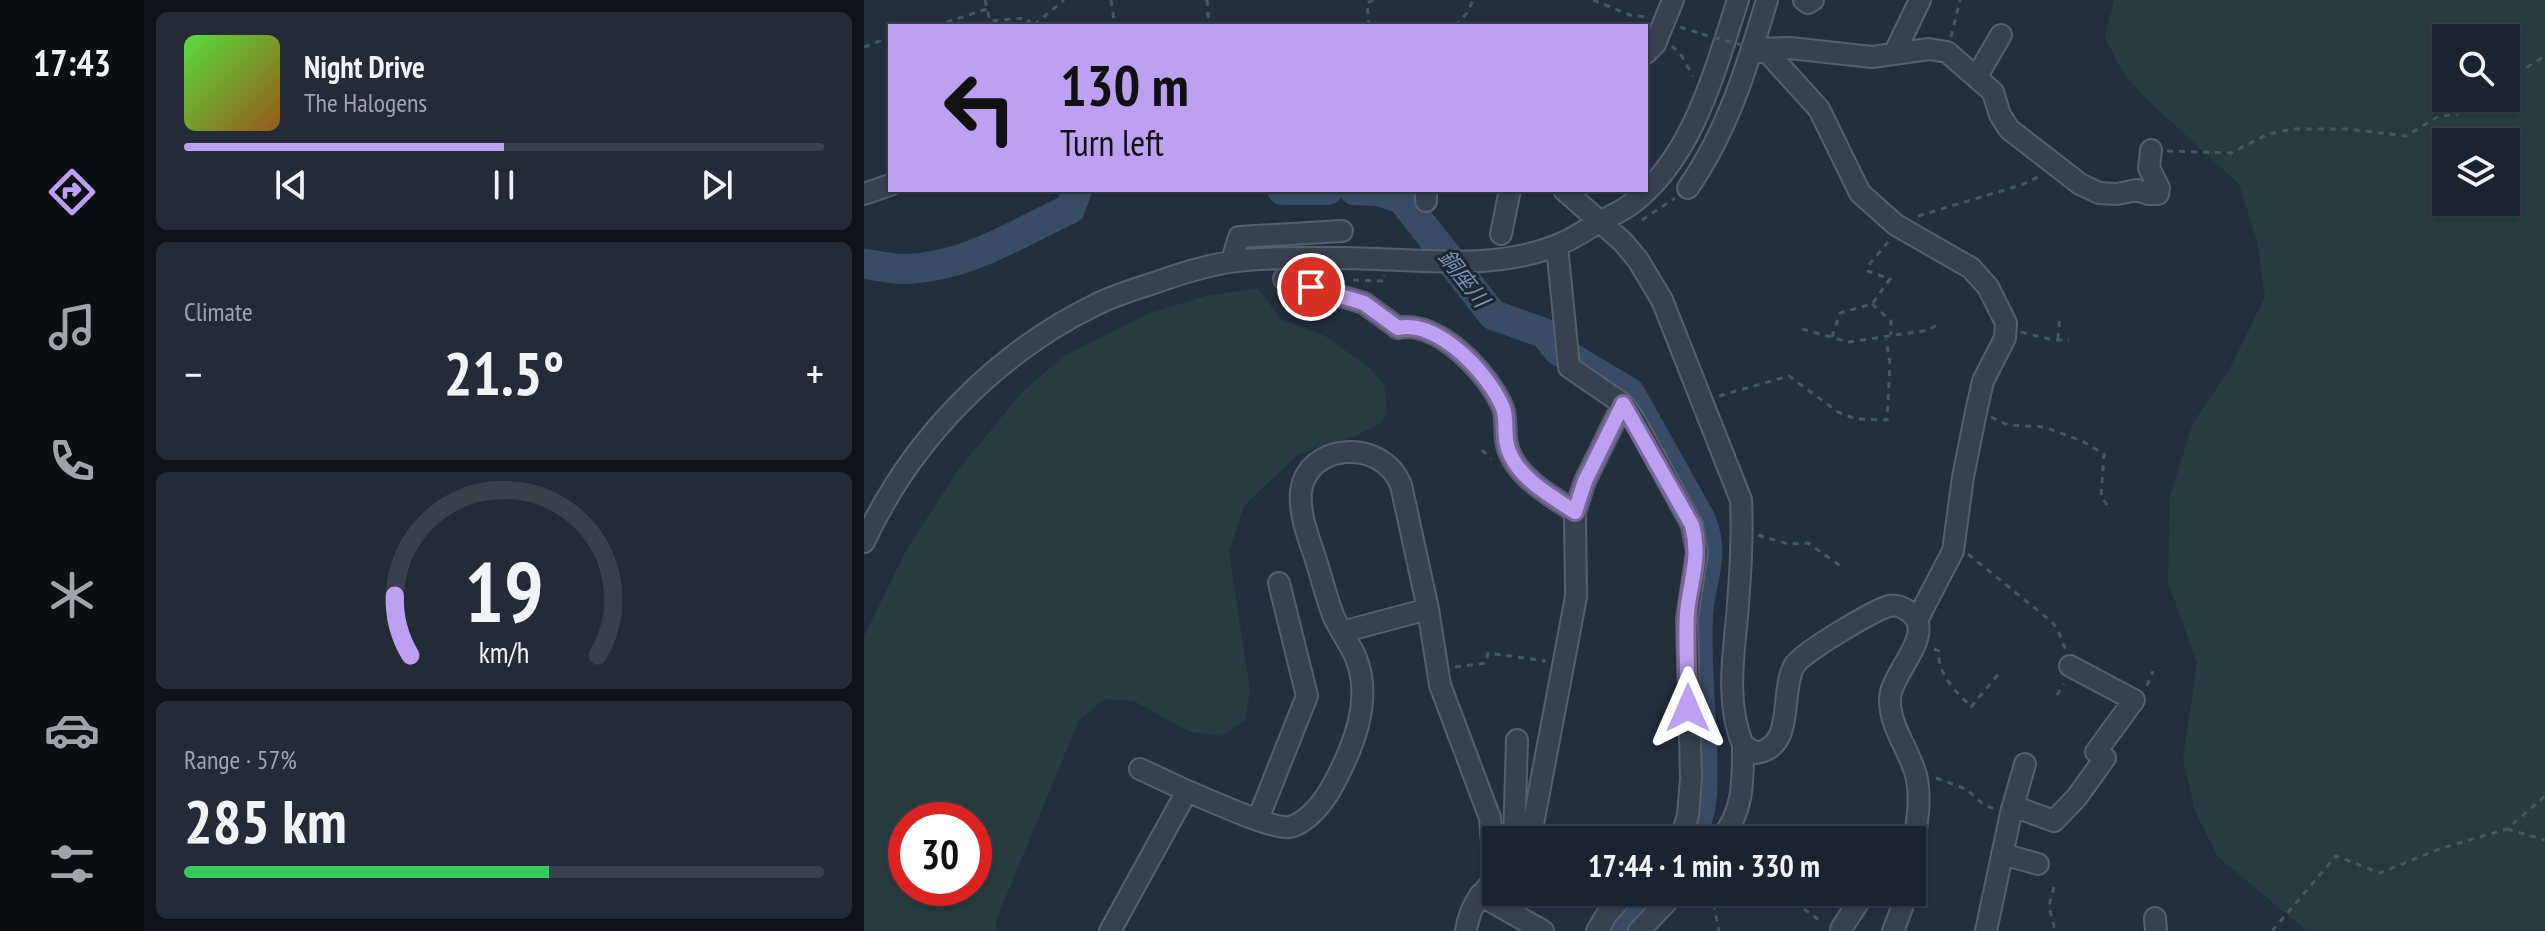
<!DOCTYPE html>
<meta charset="utf-8">
<style>
body{margin:0;font-family:"PT Sans Narrow","Noto Sans JP",sans-serif;background:#242b36;color:#f1f3f6;height:100vh;display:flex;flex-direction:column;font-size:30px;white-space:nowrap}
*{box-sizing:border-box;margin:0}
p{font-size:26px;color:#a0a4aa}
.icon{flex:none;width:44px;height:44px;fill:none;stroke:currentColor;stroke-width:2;stroke-linecap:round;stroke-linejoin:round}
.map{position:relative;flex:1;overflow:hidden}
.details{display:flex;flex-direction:column;gap:12px;padding:12px;background:#0f1319;width:720px}
.details>*{flex:none}
.banner{position:absolute;left:24px;top:24px;width:760px;height:168px;border-radius:0px;box-shadow:0 2px 6px #0004,0 0 0 2px #39404a;background:#bca0f2;color:#111;overflow:hidden}
.controls{position:absolute;left:1568px;top:24px;display:grid;gap:16px}
.controls a{display:grid;place-items:center;width:88px;height:88px;border-radius:0px;background:#1b232e;box-shadow:0 2px 6px #0004,0 0 0 2px #39404a;font-size:40px}
.speed{position:absolute;left:24px;top:802px;display:flex;gap:16px;font-size:40px;font-weight:700;text-align:center}
.speed>*{display:grid;place-content:center;width:104px;height:104px;border-radius:50%;background:#1b232e;box-shadow:0 2px 6px #0004,0 0 0 2px #39404a;line-height:1}
.speed .limit{border:12px solid #d22;background:#fff;color:#111}
.pin{position:absolute;display:grid;place-items:center;width:68px;height:68px;color:#fff;margin:-34px;border:4px solid #fff;border-radius:50%;box-shadow:0 2px 8px #0007}
.me{position:absolute;width:88px;margin:-44px;rotate:0deg;stroke-linejoin:round;filter:drop-shadow(0 0 6px #0008)}
.turn{display:flex;align-items:center;gap:28px;height:168px;padding:0 40px;font-size:36px}
.turn .icon{width:104px;height:104px;stroke-width:2.5}
.turn b{display:block;font-size:56px;line-height:68px}
.big{font-size:60px;font-weight:600;line-height:1.1}
.details .card{flex:1;display:flex;flex-direction:column;justify-content:center;gap:12px;min-width:0;padding:0 28px;border-radius:12px;background:#242b36}
.details .dial{align-items:center;gap:0}
.dial svg{height:208px;overflow:visible;fill:none;stroke:#39404a;stroke-width:7;stroke-linecap:round;text-anchor:middle}
.dial text{fill:#f1f3f6;stroke:none}
.song{display:flex;align-items:center;gap:24px}
.cover{width:96px;height:96px;border-radius:12px;background:linear-gradient(135deg,hsl(110 70% 55%),hsl(30 70% 35%))}
.played{height:8px;border-radius:4px;background:linear-gradient(90deg,#bca0f2 50%,#39404a 50%)}
.keys{display:flex;justify-content:space-around;direction:ltr}
.heat{display:flex;justify-content:space-between;align-items:center;font-size:44px;direction:ltr}
.charge{height:12px;border-radius:6px;background:linear-gradient(90deg,#34c759 57%,#39404a 0)}
.trip{position:absolute;left:618px;top:826px;width:444px;height:80px;border-radius:0px;background:#1b232e;box-shadow:0 2px 6px #0004,0 0 0 2px #39404a;font-weight:600;line-height:80px;text-align:center}
main{display:flex;flex:1;min-height:0}
.tabs{display:flex;flex-direction:column;width:144px;justify-content:space-around;align-items:center;background:#0b0e12;color:#a0a4aa}
.tabs .icon{width:56px;height:56px}
.tabs .active{color:#bca0f2}
.tabs b{font-size:36px;color:#f1f3f6}
.map>svg:first-child{display:block}
.green{fill:#263c3f;fill-rule:evenodd}
.lines{fill:none;stroke-linecap:round;stroke-linejoin:round}
.river{stroke:#394c67;stroke-width:30}
.minor-casing{stroke:#565f6c;stroke-width:24}
.path{stroke:#44595c;stroke-width:3;stroke-dasharray:6 6;stroke-linecap:butt}
.minor{stroke:#38414e;stroke-width:20}
.path-bridge{stroke:#44595c;stroke-width:3;stroke-dasharray:6 6;stroke-linecap:butt}
.route-casing{stroke:#7a689d;stroke-width:20}
.route{stroke:#bca0f2;stroke-width:14}
.labels{text-anchor:middle;dominant-baseline:central;stroke-width:6;stroke-linejoin:round;paint-order:stroke}
.water-label{font-size:22px;font-style:italic;fill:#7c92b1;stroke:#1d2633}
</style>
<main>
<nav class="tabs">
<b>17:43</b>
<svg class="icon active" aria-label="directions" viewBox="0 0 24 24"><path d="M12 3l9 9-9 9-9-9zM9 14v-3h6M13 9l2 2-2 2"/></svg>
<svg class="icon" aria-label="music" viewBox="0 0 24 24"><path d="M9 18V5l10-2v13"/><circle cx="6" cy="18" r="3"/><circle cx="16" cy="16" r="3"/></svg>
<svg class="icon" aria-label="phone" viewBox="0 0 24 24"><path d="M5 4h4l2 5-3 2q2 4 5 5l2-3 5 2v4C11 20 4 13 5 4z"/></svg>
<svg class="icon" aria-label="climate" viewBox="0 0 24 24"><path d="M12 3v18M4 7l16 10M4 17L20 7"/></svg>
<svg class="icon" aria-label="car" viewBox="0 0 24 24"><path d="M5 17H2v-5l4-1 3-4h7l3 4 3 1v5h-3M9 17h6M6 11h13"/><circle cx="7" cy="17" r="2"/><circle cx="17" cy="17" r="2"/></svg>
<svg class="icon" aria-label="filters" viewBox="0 0 24 24"><path d="M4 7h16M4 17h16"/><circle cx="9" cy="7" r="2"/><circle cx="15" cy="17" r="2"/></svg>
</nav>
<section class="details">
<div class="card">
<div class="song"><i class="cover"></i><div><b>Night Drive</b><p>The Halogens</p></div></div>
<div class="played"></div>
<div class="keys"><svg class="icon" aria-label="previous" viewBox="0 0 24 24"><path d="M18 5L8 12l10 7zM5 5v14"/></svg><svg class="icon" aria-label="pause" viewBox="0 0 24 24"><path d="M8 5v14M16 5v14"/></svg><svg class="icon" aria-label="next" viewBox="0 0 24 24"><path d="M6 5l10 7-10 7zM19 5v14"/></svg></div>
</div>
<div class="card"><p>Climate</p>
<div class="heat"><a>−</a><b class="big">21.5°</b><a>+</a></div>
</div>
<div class="card dial"><svg viewBox="0 0 100 80">
<path d="M14 69A42 42 0 1 1 86 69"/>
<path d="M14 69A42 42 0 0 1 8 46" stroke="#bca0f2"/>
<text x="50" y="56" font-size="32" font-weight="700">19</text>
<text x="50" y="72" font-size="11">km/h</text>
</svg></div>
<div class="card"><p>Range · 57%</p><b class="big">285 km</b><div class="charge"></div></div>
</section>
<div class="map">
<svg width="1681" height="931" viewBox="0 0 1681 931">
<rect width="100%" height="100%" fill="#242f3e"/>
<path class="green" d="M 1250,0 L 1681,0 L 1681,931 L 1443,931 L 1354,857 L 1331,811 L 1319,759 L 1333,663 L 1304,582 L 1306,496 L 1329,423 L 1366,368 L 1401,297 L 1393,241 L 1375,184 L 1279,96 L 1257,70 L 1241,37 ZM 1582,38 L 1642,38 L 1642,98 L 1582,98 ZM 1582,142 L 1642,142 L 1642,202 L 1582,202 Z
M 394,288 L 417,319 L 461,336 L 505,367 L 521,387 L 523,412 L 517,423 L 494,435 L 433,455 L 380,506 L 365,552 L 386,691 L 381,720 L 357,736 L 326,732 L 270,701 L 241,699 L 215,720 L 133,918 L 131,931 L 0,931 L 0,636 L 44,547 L 95,469 L 159,391 L 200,356 L 283,314 L 342,296 ZM 42,820 L 110,820 L 110,888 L 42,888 Z"/>
<g class="lines">
<path class="river" d="M 418,190 L 464,190
M 490,190 L 515,191 L 538,199 L 629,315 L 680,333 L 694,350 L 766,393 L 837,520 C 852,558 836,578 834,616 C 831,675 841,735 838,794 C 837,812 833,825 824,840
M 0,264 C 14,265 29,270 43,269 C 106,266 151,234 206,209 L 213,190
M 742,931 L 777,892"/>
<defs>
<path id="minor" d="M 940,0 L 944,3 L 949,0
M 888,49 L 905,54 L 955,109 L 996,193 L 1032,225 L 1107,268 L 1124,287 L 1142,323 L 1141,338 L 1119,381 L 1112,412 L 1099,477 L 1089,551 L 1053,620
M 892,49 L 926,48 L 1008,57 L 1065,49 L 1083,52 L 1129,92 L 1136,115 L 1145,129 L 1216,184 L 1235,193 L 1253,194 L 1273,190 L 1284,194 L 1294,194 L 1295,188 L 1285,168 L 1287,150
M 782,53 L 791,44 L 809,0
M 1030,54 L 1056,0
M 1113,76 L 1137,35
M 824,188 C 864,130 883,67 903,0
M 700,190 L 759,242 L 774,260 L 798,300 L 877,500 C 879,539 876,578 873,617 C 869,659 862,705 879,745 L 892,753 C 932,746 915,696 930,666 C 937,653 1006,613 1022,607 C 1027,605 1034,605 1039,608 C 1080,628 1027,671 1026,698 C 1025,728 1047,751 1053,779 C 1058,807 1050,835 1048,863
M 0,194 L 26,185
M 562,201 L 562,190
M 637,234 L 646,190
M 368,261 L 375,237 L 478,231
M 466,279 L 420,279 L 500,303 L 534,328 C 574,319 625,374 639,408 C 644,422 638,440 647,456 C 659,481 689,497 711,512
M 759,404 L 771,421 L 828,525 L 833,552 L 823,619 L 827,778 L 824,815 L 820,829 L 811,840
M 0,542 C 47,440 132,353 233,304 C 251,295 271,289 290,283 C 315,274 340,266 366,262 C 399,257 435,258 468,258 C 541,257 622,273 691,246 C 706,241 720,231 734,223 C 746,216 759,211 770,202 C 830,155 851,69 874,0
M 478,632 L 564,609
M 276,769 L 323,791
M 1149,806 L 1190,821 L 1213,797 L 1241,758 L 1232,752 L 1270,700 L 1206,666
M 394,819 L 443,696 L 415,583
M 650,840 L 653,740
M 666,840 L 712,597 L 711,512 L 721,481 L 759,404 L 705,367 L 693,246
M 856,840 C 880,812 879,781 879,745
M 1138,854 L 1174,864
M 616,895 L 679,931
M 1291,918 L 1292,931
M 977,929 L 1001,892
M 246,931 L 323,791 C 343,799 409,830 426,827 C 445,822 461,800 469,785 C 489,748 509,700 492,658 C 486,643 475,630 469,615 C 462,596 457,576 451,557 C 444,537 435,513 437,492 C 442,444 517,436 537,485 L 564,609 L 576,685 L 626,818 L 631,879 C 614,897 606,906 602,931
M 733,931 L 743,914 L 763,892
M 775,931 L 812,892
M 1029,931 L 1044,892
M 1122,931 L 1147,813 L 1161,764"/>
</defs>
<use href="#minor" class="minor-casing"/>
<path class="path" d="M 121,0 L 126,21 L 161,18 L 170,26
M 247,0 L 251,26
M 343,0 L 345,26
M 729,0 L 766,15 L 782,17
M 170,25 L 200,0
M 71,26 L 123,9
M 505,26 L 503,3 L 509,0
M 591,26 L 603,13 L 609,0
M 816,27 L 838,34
M 1087,37 L 1096,0
M 808,46 L 817,55 L 829,76
M 0,47 L 26,37
M 1642,80 L 1681,56
M 1303,151 L 1367,153 L 1404,134 L 1430,129 L 1484,129 L 1542,136 L 1575,116 L 1592,115 L 1614,98
M 1054,216 L 1157,185 L 1176,176
M 778,220 L 811,198
M 489,280 L 520,281 L 520,275
M 1008,304 L 1027,321 L 1027,335
M 938,329 L 985,342 L 1065,330 L 1077,322
M 1157,332 L 1189,340 L 1205,340
M 968,337 L 976,313 L 1008,304 L 1026,279 L 1004,271 L 1003,267 L 1024,242
M 1194,339 L 1196,315
M 855,396 L 925,376 L 974,412 L 992,419 L 1023,420 L 1026,364 L 1022,339
M 1127,417 L 1144,425 L 1180,427 L 1218,441 L 1240,454 L 1237,496 L 1245,508
M 618,450 L 627,459
M 894,535 L 924,544 L 944,543 L 978,567
M 1104,554 L 1188,622 L 1194,630 L 1202,651
M 1070,649 L 1075,651 C 1073,675 1092,691 1107,707 L 1137,671
M 591,667 L 622,663 L 624,653 L 682,661
M 1283,686 L 1289,671
M 1193,695 L 1200,684
M 1072,778 L 1102,789 L 1121,806 L 1132,809
M 882,829 L 890,840
M 1643,829 L 1681,840
M 1190,887 L 1185,906 L 1191,931
M 847,892 L 855,931
M 923,892 L 932,903 L 959,923
M 1408,931 L 1472,856 L 1516,873 L 1578,848 L 1643,829 L 1681,796"/>
<use href="#minor" class="minor"/>
<path class="path-bridge" d="M 838,34 L 881,46"/>
</g>
<g class="lines">
<defs>
<path id="route" d="M 447,287 L 500,303 L 534,328 C 574,319 625,374 639,408 C 644,422 638,440 647,456 C 659,481 689,497 711,512 L 721,481 L 759,404 L 828,525 C 837,559 826,580 823,613 C 821,644 824,677 824,708"/>
</defs>
<use href="#route" class="route-casing"/>
<use href="#route" class="route"/>
</g>
<g class="labels">
<g class="water-label">
<text transform="translate(600 278) rotate(52)">銅座川</text>
</g>
</g>
</svg>
<div class="controls">
<a><svg class="icon" aria-label="search" viewBox="0 0 24 24"><circle cx="10" cy="10" r="6"/><path d="M15 15l6 6"/></svg></a>
<a><svg class="icon" aria-label="layers" viewBox="0 0 24 24"><path d="M12 4l9 5-9 5-9-5zM3 14l9 5 9-5"/></svg></a>
</div>
<div class="speed"><div class="limit">30</div></div>
<div class="pin" style="left:447px;top:287px;background:#d93025"><svg class="icon" aria-label="arrive" viewBox="0 0 24 24"><path d="M6 21V4h12l-3 4 3 4H6"/></svg></div>
<svg class="me" style="left:824px;top:708px" viewBox="-20 -20 40 40"><path d="M0-17L14 15 0 8-14 15z" fill="#bca0f2" stroke="#fff" stroke-width="4"/></svg>
<div class="trip">17:44 · 1 min · 330 m</div>
<div class="banner">
<div class="turn"><svg class="icon" aria-label="left" viewBox="0 0 24 24"><path d="M17 20v-9H6M10 6l-5 5 5 5"/></svg><div><b>130 m</b>Turn left</div></div>
</div>
</div>
</main>
